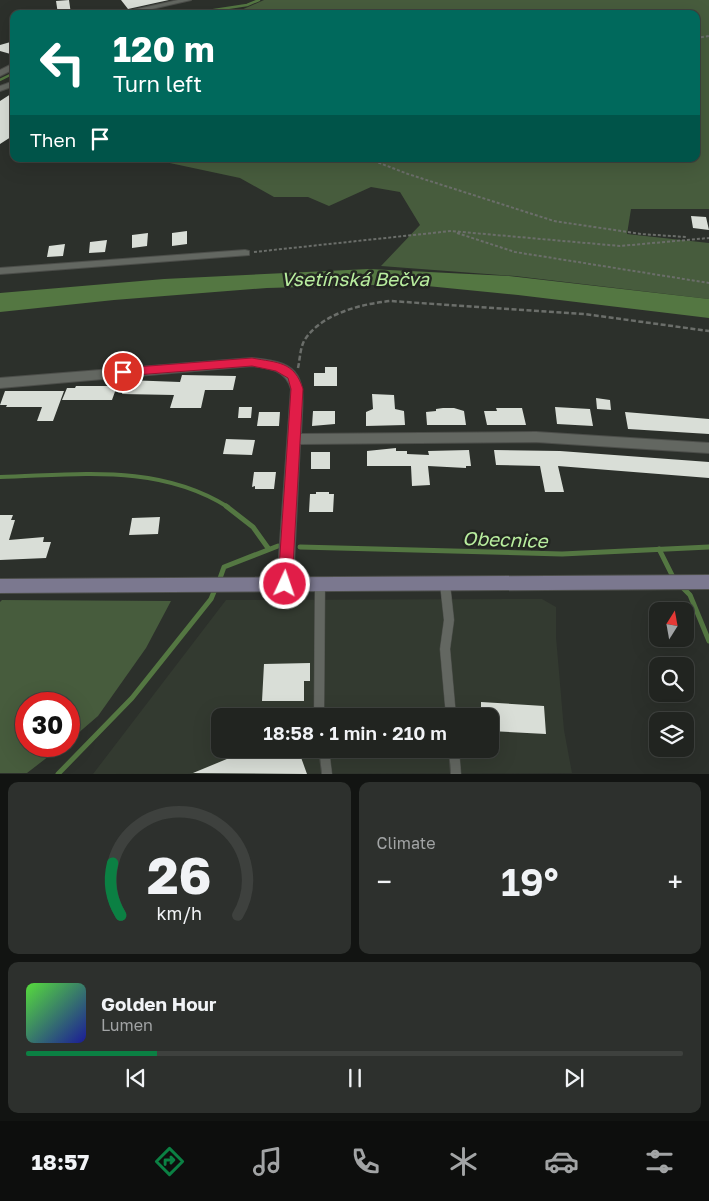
<!DOCTYPE html>
<meta charset="utf-8">
<style>
body{margin:0;font-family:"Golos Text",sans-serif;background:#2d302d;color:#f1f3f6;height:100vh;display:flex;flex-direction:column;font-size:19px;white-space:nowrap}
*{box-sizing:border-box;margin:0}
p{font-size:16px;color:#a2a4a5}
.icon{flex:none;width:28px;height:28px;fill:none;stroke:currentColor;stroke-width:2;stroke-linecap:round;stroke-linejoin:round}
.map{position:relative;height:774px;overflow:hidden}
.side{display:flex;flex-direction:column;gap:8px;padding:8px;background:#121412;flex:1}
.side>*{flex:none}
.top-card{position:absolute;left:10px;top:10px;width:690px;height:152px;border-radius:10px;box-shadow:0 5px 20px #0002,0 0 0 1px #3e413e;background:#00695c;color:#fff;overflow:hidden}
.needle{width:32px;rotate:11deg}
.tools{position:absolute;left:649px;top:602px;display:grid;gap:10px}
.tools a{display:grid;place-items:center;width:45px;height:45px;border-radius:10px;background:#212420;box-shadow:0 5px 20px #0002,0 0 0 1px #3e413e;font-size:25px}
.speed{position:absolute;left:15px;top:692px;display:flex;gap:10px;font-size:25px;font-weight:700;text-align:center}
.speed>*{display:grid;place-content:center;width:65px;height:65px;border-radius:50%;background:#212420;box-shadow:0 5px 20px #0002,0 0 0 1px #3e413e;line-height:1}
.speed .limit{border:8px solid #d22;background:#fff;color:#111}
.pin{position:absolute;display:grid;place-items:center;width:42px;height:42px;color:#fff;margin:-21px;border:2px solid #fff;border-radius:50%;box-shadow:0 1px 5px #0007}
.me{position:absolute;width:55px;margin:-28px;rotate:3deg;stroke-linejoin:round;filter:drop-shadow(0 0 4px #0008)}
.turn{display:flex;align-items:center;gap:18px;height:105px;padding:0 20px;font-size:22px}
.turn .icon{width:65px;height:65px;stroke-width:2.5}
.turn b{display:block;font-size:35px;line-height:42px}
.then{display:flex;align-items:center;height:48px;padding:0 20px;background:#0003;gap:10px;font-size:19px}
.big{font-size:38px;font-weight:600;line-height:1.1}
.side .tile{flex:1;display:flex;flex-direction:column;justify-content:center;gap:8px;min-width:0;padding:0 18px;border-radius:10px;background:#2d302d}
.side .dial{align-items:center;gap:0}
.dial svg{height:130px;overflow:visible;fill:none;stroke:#3e413e;stroke-width:7;stroke-linecap:round;text-anchor:middle}
.dial text{fill:#f1f3f6;stroke:none}
.song{display:flex;align-items:center;gap:15px}
.cover{width:60px;height:60px;border-radius:8px;background:linear-gradient(135deg,hsl(110 70% 55%),hsl(240 70% 35%))}
.played{height:5px;border-radius:2px;background:linear-gradient(90deg,#0b8043 20%,#3e413e 20%)}
.keys{display:flex;justify-content:space-around;direction:ltr}
.heat{display:flex;justify-content:space-between;align-items:center;font-size:28px;direction:ltr}
.side .tiles{flex:1;display:grid;gap:8px;grid-template-columns:1fr 1fr}
.tile:last-child{grid-column:span 2}
.trip{position:absolute;left:211px;top:708px;width:288px;height:50px;border-radius:10px;background:#212420;box-shadow:0 5px 20px #0002,0 0 0 1px #3e413e;font-weight:600;line-height:50px;text-align:center}
.dock{display:flex;height:80px;justify-content:space-around;align-items:center;background:#0d0e0d;color:#a2a4a5}
.dock .icon{width:35px;height:35px}
.dock .current{color:#0b8043}
.dock b{font-size:22px;color:#f1f3f6}
.map>svg:first-child{display:block}
.built{fill:#333a30;fill-rule:evenodd}
.green{fill:#475c3d}
.water{fill:#547742}
.lines{fill:none;stroke-linecap:round;stroke-linejoin:round}
.stream-far2{stroke:#547742;stroke-width:2.5}
.stream-far1{stroke:#547742;stroke-width:4}
.stream{stroke:#547742;stroke-width:5}
.building{fill:#d9ded7}
.lane-casing{stroke:#4c4e4a;stroke-width:1}
.street-casing{stroke:#4c4e4a;stroke-width:2}
.secondary-casing{stroke:#4c4e4a;stroke-width:2}
.path-far1{stroke:#6b6e6a;stroke-width:2;stroke-dasharray:3 2;stroke-linecap:butt}
.path{stroke:#6b6e6a;stroke-width:2.5;stroke-dasharray:5 2.5;stroke-linecap:butt}
.lane{fill:#636761;fill-rule:evenodd}
.street{fill:#636761;fill-rule:evenodd}
.secondary{fill:#7b788f;fill-rule:evenodd}
.route{fill:#e11d48;stroke:#92132f}
.labels{text-anchor:middle;dominant-baseline:central;stroke-width:5;stroke-linejoin:round;paint-order:stroke}
.water-label{font-size:19px;font-style:italic;fill:#b9ee9f;stroke:#232621}
</style>
<div class="map">
<svg width="709" height="774" viewBox="0 0 709 774">
<rect width="100%" height="100%" fill="#2c302b"/>
<path class="built" d="M 542,599 L 556,607 L 556,637 L 564,730 L 572,773 L 93,774 L 226,600 ZM 220,716 L 490,716 L 490,749 L 220,749 Z"/>
<path class="green" d="M 264,0 L 709,0 L 709,209 L 631,209 L 627,234 L 709,243 L 709,299 L 515,276 L 381,266 L 420,225 L 400,192 L 371,187 L 329,206 L 308,197 L 274,197 L 240,178 L 151,159 L 696,159 L 696,14 L 232,14 Z
M 2,600 L 171,601 L 146,648 L 98,716 L 69,741 L 69,704 L 26,704 L 26,746 L 62,746 L 27,773 L 0,773 L 0,602 Z"/>
<path class="water" d="M 369,269 L 509,276 L 709,299 L 709,318 L 518,295 L 407,284 L 267,288 L 114,300 L 0,312 L 0,293 L 164,279 Z"/>
<g class="lines">
<path class="stream-far2" d="M 188,14 L 247,5 L 259,0
M 0,80 L 14,73"/>
<path class="stream-far1" d="M 0,477 C 79,475 158,463 228,507"/>
<path class="stream" d="M 226,506 L 253,527 L 268,548
M 300,547 L 562,554 L 709,547
M 659,549 L 674,579
M 219,581 L 224,567 L 278,546
M 681,586 L 690,595 L 709,641
M 58,774 L 132,698 L 211,599 L 216,587"/>
</g>
<path class="building" d="M 69,0 L 71,14 L 58,14 L 56,1 Z
M 121,0 L 169,0 L 128,9 Z
M 14,41 L 14,55 L 0,51 L 0,45 Z
M 14,92 L 14,135 L 0,144 L 0,101 Z
M 691,216 L 706,217 L 709,230 L 693,228 Z
M 187,231 L 187,244 L 172,246 L 172,233 Z
M 148,233 L 147,246 L 132,248 L 132,235 Z
M 107,240 L 105,252 L 89,253 L 90,242 Z
M 65,244 L 63,256 L 47,257 L 49,246 Z
M 325,367 L 337,367 L 337,386 L 314,386 L 314,373 L 325,373 Z
M 182,375 L 236,376 L 233,390 L 205,390 L 201,408 L 170,408 L 174,395 L 122,394 L 126,380 L 180,382 Z
M 76,386 L 117,386 L 112,400 L 62,400 L 67,388 L 75,388 Z
M 5,391 L 64,391 L 53,421 L 37,421 L 42,407 L 6,407 L 7,405 L 0,405 Z
M 372,394 L 394,395 L 395,409 L 404,411 L 405,425 L 366,426 L 366,412 L 373,409 Z
M 596,398 L 610,400 L 611,410 L 597,409 Z
M 239,407 L 252,407 L 251,418 L 238,418 Z
M 555,407 L 590,409 L 593,426 L 557,424 Z
M 443,408 L 454,408 L 464,411 L 466,425 L 427,425 L 426,412 L 436,411 L 436,409 Z
M 496,408 L 522,408 L 526,425 L 487,425 L 484,411 L 497,411 Z
M 313,411 L 335,411 L 335,424 L 312,426 Z
M 259,412 L 280,412 L 279,426 L 257,426 Z
M 625,412 L 709,419 L 709,434 L 628,429 Z
M 226,439 L 255,440 L 252,455 L 223,454 Z
M 396,448 L 396,451 L 407,451 L 407,454 L 429,455 L 428,451 L 469,450 L 471,466 L 466,466 L 466,468 L 428,466 L 430,485 L 412,486 L 411,466 L 367,466 L 367,451 Z
M 494,450 L 560,451 L 709,462 L 709,478 L 558,466 L 564,492 L 545,492 L 540,466 L 496,465 Z
M 311,452 L 330,452 L 330,469 L 311,469 Z
M 254,472 L 276,472 L 274,489 L 255,489 L 255,486 L 252,487 Z
M 316,492 L 329,492 L 329,494 L 334,494 L 333,512 L 309,512 L 310,494 L 316,494 Z
M 0,515 L 13,515 L 11,520 L 15,520 L 9,540 L 44,537 L 43,542 L 51,542 L 46,558 L 0,560 Z
M 160,517 L 158,534 L 129,535 L 132,518 Z
M 310,663 L 310,681 L 304,681 L 304,701 L 262,701 L 264,664 Z
M 481,702 L 544,706 L 546,734 L 490,731 L 490,716 L 481,716 Z
M 251,749 L 298,749 L 307,774 L 193,773 Z"/>
<g class="lines">
<defs>
<path id="lane" d="M 320,580 L 323,581 L 325,584 L 324,716 L 314,716 L 315,584 L 317,581 Z
M 445,580 L 448,581 L 450,584 L 454,620 L 450,649 L 456,716 L 446,716 L 440,649 L 444,620 L 440,584 L 442,581 Z
M 319,749 L 329,749 L 332,774 L 322,774 Z
M 449,749 L 459,749 L 461,774 L 451,774 Z"/>
<path id="street" d="M 178,0 L 191,0 L 130,14 L 115,14 Z
M 14,63 L 14,69 L 0,76 L 0,70 Z
M 14,81 L 14,86 L 0,91 L 0,86 Z
M 245,250 L 249,251 L 249,255 L 0,274 L 0,268 Z
M 252,358 C 311,362 303,386 301,434 L 536,432 L 709,443 L 709,453 L 536,442 L 300,444 L 293,584 L 290,589 L 285,591 L 280,589 L 277,584 L 291,389 C 286,370 269,368 252,366 L 0,388 L 0,378 Z"/>
<path id="secondary" d="M 709,575 L 709,589 L 0,593 L 0,579 Z"/>
</defs>
<use href="#lane" class="lane-casing"/>
<use href="#street" class="street-casing"/>
<use href="#secondary" class="secondary-casing"/>
<path class="path-far1" d="M 696,38 L 709,36
M 369,159 L 408,174 L 554,221 L 641,234 L 686,237
M 457,233 L 515,252 L 709,283
M 254,252 L 451,231 L 620,246 L 709,238"/>
<path class="path" d="M 298,368 C 300,359 300,349 304,341 C 320,314 361,304 390,301 L 584,314 L 709,331"/>
<use href="#lane" class="lane"/>
<use href="#street" class="street"/>
<use href="#secondary" class="secondary"/>
</g>
<path class="route" d="M 252,358 C 278,363 294,361 303,389 L 292,584 L 290,588 L 285,590 L 280,588 L 278,584 L 291,389 L 288,378 L 276,371 L 252,366 L 123,376 L 117,372 L 123,368 Z"/>
<g class="labels">
<g class="water-label">
<text x="355" y="278">Vsetínská Bečva</text>
<text transform="translate(505 539) rotate(2)">Obecnice</text>
</g>
</g>
</svg>
<div class="tools">
<a><svg class="needle" viewBox="-14 -14 28 28"><path d="M0-13l5 13h-10z" fill="#e53935"/><path d="M0 13l5-13h-10z" fill="#a2a4a5"/></svg></a>
<a><svg class="icon" aria-label="search" viewBox="0 0 24 24"><circle cx="10" cy="10" r="6"/><path d="M15 15l6 6"/></svg></a>
<a><svg class="icon" aria-label="layers" viewBox="0 0 24 24"><path d="M12 4l9 5-9 5-9-5zM3 14l9 5 9-5"/></svg></a>
</div>
<div class="speed"><div class="limit">30</div></div>
<div class="pin" style="left:123px;top:372px;background:#d93025"><svg class="icon" aria-label="arrive" viewBox="0 0 24 24"><path d="M6 21V4h12l-3 4 3 4H6"/></svg></div>
<svg class="me" style="left:285px;top:584px" viewBox="-20 -20 40 40"><circle r="17" fill="#e11d48" stroke="#fff" stroke-width="3"/><path d="M0-11L8 9 0 5-8 9z" fill="#fff"/></svg>
<div class="trip">18:58 · 1 min · 210 m</div>
<div class="top-card">
<div class="turn"><svg class="icon" aria-label="left" viewBox="0 0 24 24"><path d="M17 20v-9H6M10 6l-5 5 5 5"/></svg><div><b>120 m</b>Turn left</div></div>
<div class="then">Then<svg class="icon" aria-label="arrive" viewBox="0 0 24 24"><path d="M6 21V4h12l-3 4 3 4H6"/></svg></div>
</div>
</div>
<section class="side">
<div class="tiles">
<div class="tile dial"><svg viewBox="0 0 100 80">
<path d="M14 69A42 42 0 1 1 86 69"/>
<path d="M14 69A42 42 0 0 1 9 37" stroke="#0b8043"/>
<text x="50" y="56" font-size="32" font-weight="700">26</text>
<text x="50" y="72" font-size="11">km/h</text>
</svg></div>
<div class="tile"><p>Climate</p>
<div class="heat"><a>−</a><b class="big">19°</b><a>+</a></div>
</div>
<div class="tile">
<div class="song"><i class="cover"></i><div><b>Golden Hour</b><p>Lumen</p></div></div>
<div class="played"></div>
<div class="keys"><svg class="icon" aria-label="previous" viewBox="0 0 24 24"><path d="M18 5L8 12l10 7zM5 5v14"/></svg><svg class="icon" aria-label="pause" viewBox="0 0 24 24"><path d="M8 5v14M16 5v14"/></svg><svg class="icon" aria-label="next" viewBox="0 0 24 24"><path d="M6 5l10 7-10 7zM19 5v14"/></svg></div>
</div>
</div>
</section>
<nav class="dock">
<b>18:57</b>
<svg class="icon current" aria-label="directions" viewBox="0 0 24 24"><path d="M12 3l9 9-9 9-9-9zM9 14v-3h6M13 9l2 2-2 2"/></svg>
<svg class="icon" aria-label="music" viewBox="0 0 24 24"><path d="M9 18V5l10-2v13"/><circle cx="6" cy="18" r="3"/><circle cx="16" cy="16" r="3"/></svg>
<svg class="icon" aria-label="phone" viewBox="0 0 24 24"><path d="M5 4h4l2 5-3 2q2 4 5 5l2-3 5 2v4C11 20 4 13 5 4z"/></svg>
<svg class="icon" aria-label="climate" viewBox="0 0 24 24"><path d="M12 3v18M4 7l16 10M4 17L20 7"/></svg>
<svg class="icon" aria-label="car" viewBox="0 0 24 24"><path d="M5 17H2v-5l4-1 3-4h7l3 4 3 1v5h-3M9 17h6M6 11h13"/><circle cx="7" cy="17" r="2"/><circle cx="17" cy="17" r="2"/></svg>
<svg class="icon" aria-label="filters" viewBox="0 0 24 24"><path d="M4 7h16M4 17h16"/><circle cx="9" cy="7" r="2"/><circle cx="15" cy="17" r="2"/></svg>
</nav>
